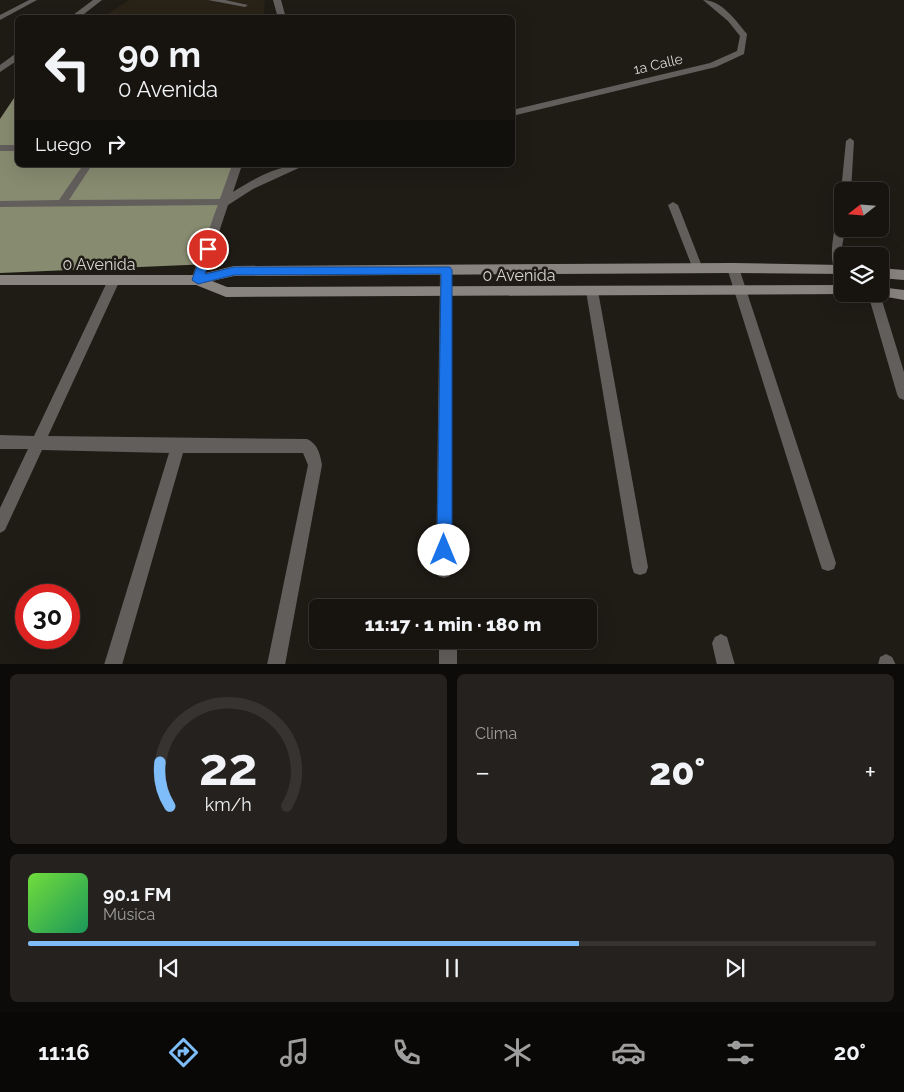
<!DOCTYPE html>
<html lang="es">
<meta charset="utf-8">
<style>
body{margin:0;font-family:Raleway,sans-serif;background:#24211e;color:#f1f3f6;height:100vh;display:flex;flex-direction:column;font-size:19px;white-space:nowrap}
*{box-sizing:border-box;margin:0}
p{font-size:16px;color:#9e9e9f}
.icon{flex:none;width:28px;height:28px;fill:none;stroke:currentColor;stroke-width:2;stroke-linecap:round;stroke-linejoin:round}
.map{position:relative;height:664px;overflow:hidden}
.drawer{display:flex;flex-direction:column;gap:10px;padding:10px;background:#0d0b09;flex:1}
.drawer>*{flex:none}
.banner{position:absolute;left:15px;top:15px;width:500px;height:152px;border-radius:8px;box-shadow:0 5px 20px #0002,0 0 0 1px #363330;background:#171410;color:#f1f3f6;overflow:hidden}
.needle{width:32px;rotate:253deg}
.tools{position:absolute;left:834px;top:182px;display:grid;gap:10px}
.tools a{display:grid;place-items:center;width:55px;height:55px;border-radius:8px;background:#171410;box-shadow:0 5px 20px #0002,0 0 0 1px #363330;font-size:25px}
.speed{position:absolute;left:15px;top:584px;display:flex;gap:10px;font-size:25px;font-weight:700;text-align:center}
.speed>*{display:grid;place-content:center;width:65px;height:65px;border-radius:50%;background:#171410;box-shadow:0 5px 20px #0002,0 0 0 1px #363330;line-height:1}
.speed .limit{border:8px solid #d22;background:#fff;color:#111}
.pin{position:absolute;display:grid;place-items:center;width:42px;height:42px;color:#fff;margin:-21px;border:2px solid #fff;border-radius:50%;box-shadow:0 1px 5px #0007}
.me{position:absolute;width:55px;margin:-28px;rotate:0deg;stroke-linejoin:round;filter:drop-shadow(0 0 4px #0008)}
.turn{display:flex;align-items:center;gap:18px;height:105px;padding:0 20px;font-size:22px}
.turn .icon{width:65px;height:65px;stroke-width:2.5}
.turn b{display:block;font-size:35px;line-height:42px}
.then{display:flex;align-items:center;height:48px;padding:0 20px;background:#0003;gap:10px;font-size:19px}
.big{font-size:38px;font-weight:800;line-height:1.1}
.drawer .widget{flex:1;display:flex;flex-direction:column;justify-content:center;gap:8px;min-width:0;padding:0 18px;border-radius:8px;background:#24211e}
.drawer .dial{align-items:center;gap:0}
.dial svg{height:130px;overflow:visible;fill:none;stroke:#363330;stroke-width:7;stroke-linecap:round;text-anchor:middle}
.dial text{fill:#f1f3f6;stroke:none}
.song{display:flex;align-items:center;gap:15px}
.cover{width:60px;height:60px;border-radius:8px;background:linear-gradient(135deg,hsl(100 70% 55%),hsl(150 70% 35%))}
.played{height:5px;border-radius:2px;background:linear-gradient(90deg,#7fbdfa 65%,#363330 65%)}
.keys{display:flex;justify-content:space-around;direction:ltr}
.heat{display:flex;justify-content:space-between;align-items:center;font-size:28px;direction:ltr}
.drawer .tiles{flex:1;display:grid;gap:10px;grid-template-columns:1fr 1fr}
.widget:last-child{grid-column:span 2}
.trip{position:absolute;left:309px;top:599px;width:288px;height:50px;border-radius:8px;background:#171410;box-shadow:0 5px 20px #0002,0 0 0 1px #363330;font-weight:800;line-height:50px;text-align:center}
.menu{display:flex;height:80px;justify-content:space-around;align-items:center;background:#090806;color:#9e9e9f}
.menu .icon{width:35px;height:35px}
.menu .on{color:#7fbdfa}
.menu b{font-size:22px;color:#f1f3f6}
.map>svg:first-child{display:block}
.built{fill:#292317}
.building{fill:#878c70}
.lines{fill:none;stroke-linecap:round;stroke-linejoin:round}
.lane{fill:#625e5c;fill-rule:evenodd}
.street{fill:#625e5c;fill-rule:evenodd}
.secondary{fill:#8a8481;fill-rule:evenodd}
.route{fill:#1a73e8;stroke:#114b97}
.labels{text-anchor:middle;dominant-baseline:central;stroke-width:5;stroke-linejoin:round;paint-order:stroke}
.far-street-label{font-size:14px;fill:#d9d7d3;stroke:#1f1b15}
.street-label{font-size:16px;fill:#d9d7d3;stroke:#1f1b15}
</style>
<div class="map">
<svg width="904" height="665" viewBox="0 0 904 665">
<rect width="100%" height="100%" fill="#1f1b15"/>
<path class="built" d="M 129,0 L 263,0 L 265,1 L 264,17 L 101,18 Z"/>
<path class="building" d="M 18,92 L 18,165 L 235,165 L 210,264 L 0,273 L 0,119 Z"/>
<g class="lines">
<path class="lane" d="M 29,0 L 37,0 L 0,20 L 0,15 Z
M 208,0 L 225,0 L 248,5 L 245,7 Z
M 850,138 L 854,141 L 851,191 L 842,191 L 842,193 L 841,191 L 846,141 Z
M 0,145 L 18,145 L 18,151 L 0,151 Z
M 83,165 L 92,165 L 69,200 L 225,199 L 230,202 L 225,205 L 0,207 L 0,201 L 59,200 Z
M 673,202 L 678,205 L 703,269 L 702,272 L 694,272 L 693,269 L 668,205 Z
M 842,211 L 842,229 L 845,229 L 841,253 L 842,273 L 840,274 C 825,268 835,228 837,215 Z"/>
<path class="street" d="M 93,0 L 102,0 L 79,18 L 69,18 Z
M 273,0 L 281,0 L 286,18 L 278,18 Z
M 703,0 C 722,0 736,21 747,34 L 744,54 L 716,67 L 512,116 L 512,110 L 710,63 L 737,51 L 740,36 L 728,21 Z
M 15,54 L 18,54 L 18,60 L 0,72 L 0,65 Z
M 232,165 L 242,165 L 233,192 C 253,179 278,165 302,165 L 301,167 L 253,189 L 228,205 L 203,280 L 201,283 L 193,283 L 191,280 Z
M 733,263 L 739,268 L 836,563 L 834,569 L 828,571 L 822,569 L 820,563 L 727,268 Z
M 446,265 L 452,270 L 452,570 L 450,576 L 444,578 L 438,576 L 436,570 L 440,270 Z
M 114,275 L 118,277 L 120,280 L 48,436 L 307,439 C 318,444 320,454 322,465 L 285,665 L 267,665 L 308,465 L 303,453 L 183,453 L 122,665 L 104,665 L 169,453 L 42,450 L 5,530 L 0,533 L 0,508 L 28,449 L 0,449 L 0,435 L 34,436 L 108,280 L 110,277 Z
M 592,286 L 596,288 L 598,291 L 648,567 L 646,573 L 640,575 L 634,573 L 632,567 L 586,291 L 588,288 Z
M 868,294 L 880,294 L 904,372 L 904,400 L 899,398 L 897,394 Z
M 721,634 L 727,637 L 735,665 L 717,665 L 712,643 L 715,637 Z
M 439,640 L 457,640 L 457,665 L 439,665 Z
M 886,654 L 892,657 L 896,665 L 878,665 L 880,657 Z"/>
<path class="secondary" d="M 733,263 L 842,265 L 842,274 L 733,273 L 234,276 L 212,281 L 227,287 L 842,285 L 842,294 L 845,294 L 226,297 L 196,285 L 0,285 L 0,275 L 197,275 L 234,266 Z
M 880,268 L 904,270 L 904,280 L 880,278 Z
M 880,287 L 904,290 L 904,300 L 876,295 L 875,294 L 880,294 Z"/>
</g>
<path class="route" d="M 208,245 L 213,249 L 205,274 L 234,267 L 450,267 L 452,270 L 452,550 L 450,555 L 444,557 L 439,555 L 437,550 L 441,274 L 234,275 L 198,284 L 192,280 L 203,249 Z"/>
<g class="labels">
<g class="far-street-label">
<text transform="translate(658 64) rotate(-13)">1a Calle</text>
</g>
<g class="street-label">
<text x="99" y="264">0 Avenida</text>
<text x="519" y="275">0 Avenida</text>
</g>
</g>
</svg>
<div class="tools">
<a><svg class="needle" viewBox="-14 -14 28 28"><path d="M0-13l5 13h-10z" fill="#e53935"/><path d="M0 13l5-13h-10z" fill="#9e9e9f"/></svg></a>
<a><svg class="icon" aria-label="layers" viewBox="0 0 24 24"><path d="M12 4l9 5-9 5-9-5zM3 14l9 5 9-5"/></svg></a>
</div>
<div class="speed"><div class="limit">30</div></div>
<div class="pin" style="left:208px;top:249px;background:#d93025"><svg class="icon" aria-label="arrive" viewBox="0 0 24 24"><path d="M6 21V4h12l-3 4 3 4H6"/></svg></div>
<svg class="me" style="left:444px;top:550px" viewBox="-20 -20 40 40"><circle r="19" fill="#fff"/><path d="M0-13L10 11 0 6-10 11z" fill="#1a73e8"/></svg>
<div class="trip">11:17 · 1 min · 180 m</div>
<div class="banner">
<div class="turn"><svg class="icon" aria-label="left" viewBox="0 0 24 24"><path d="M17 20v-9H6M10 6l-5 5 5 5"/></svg><div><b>90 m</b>0 Avenida</div></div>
<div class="then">Luego<svg class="icon" aria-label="right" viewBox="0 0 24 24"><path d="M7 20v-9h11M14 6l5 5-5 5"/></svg></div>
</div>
</div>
<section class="drawer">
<div class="tiles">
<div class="widget dial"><svg viewBox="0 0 100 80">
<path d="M14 69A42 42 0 1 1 86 69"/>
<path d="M14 69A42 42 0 0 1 8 42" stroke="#7fbdfa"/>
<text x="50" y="56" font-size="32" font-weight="700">22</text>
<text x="50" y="72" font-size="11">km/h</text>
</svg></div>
<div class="widget"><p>Clima</p>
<div class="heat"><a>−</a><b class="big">20°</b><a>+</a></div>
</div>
<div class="widget">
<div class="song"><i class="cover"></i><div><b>90.1 FM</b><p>Música</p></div></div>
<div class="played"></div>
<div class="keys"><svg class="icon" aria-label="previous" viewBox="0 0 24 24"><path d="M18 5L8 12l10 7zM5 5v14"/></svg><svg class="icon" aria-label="pause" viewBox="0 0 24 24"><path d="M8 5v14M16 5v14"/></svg><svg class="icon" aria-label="next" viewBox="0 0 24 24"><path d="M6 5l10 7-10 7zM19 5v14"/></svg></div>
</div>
</div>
</section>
<nav class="menu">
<b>11:16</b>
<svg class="icon on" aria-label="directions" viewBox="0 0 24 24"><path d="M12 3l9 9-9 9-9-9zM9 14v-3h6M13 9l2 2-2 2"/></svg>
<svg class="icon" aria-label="music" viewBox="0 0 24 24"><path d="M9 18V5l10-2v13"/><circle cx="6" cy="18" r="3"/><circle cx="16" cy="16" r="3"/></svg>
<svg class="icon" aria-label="phone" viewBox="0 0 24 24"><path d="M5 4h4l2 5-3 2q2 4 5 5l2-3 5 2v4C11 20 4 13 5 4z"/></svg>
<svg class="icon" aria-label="climate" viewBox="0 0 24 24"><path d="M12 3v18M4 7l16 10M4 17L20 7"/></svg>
<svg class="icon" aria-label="car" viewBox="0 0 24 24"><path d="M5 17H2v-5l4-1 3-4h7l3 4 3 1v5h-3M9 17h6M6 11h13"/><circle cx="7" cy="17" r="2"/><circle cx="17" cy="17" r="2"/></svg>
<svg class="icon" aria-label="filters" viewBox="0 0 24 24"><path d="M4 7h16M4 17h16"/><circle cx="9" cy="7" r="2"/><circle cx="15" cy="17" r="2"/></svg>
<b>20°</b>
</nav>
